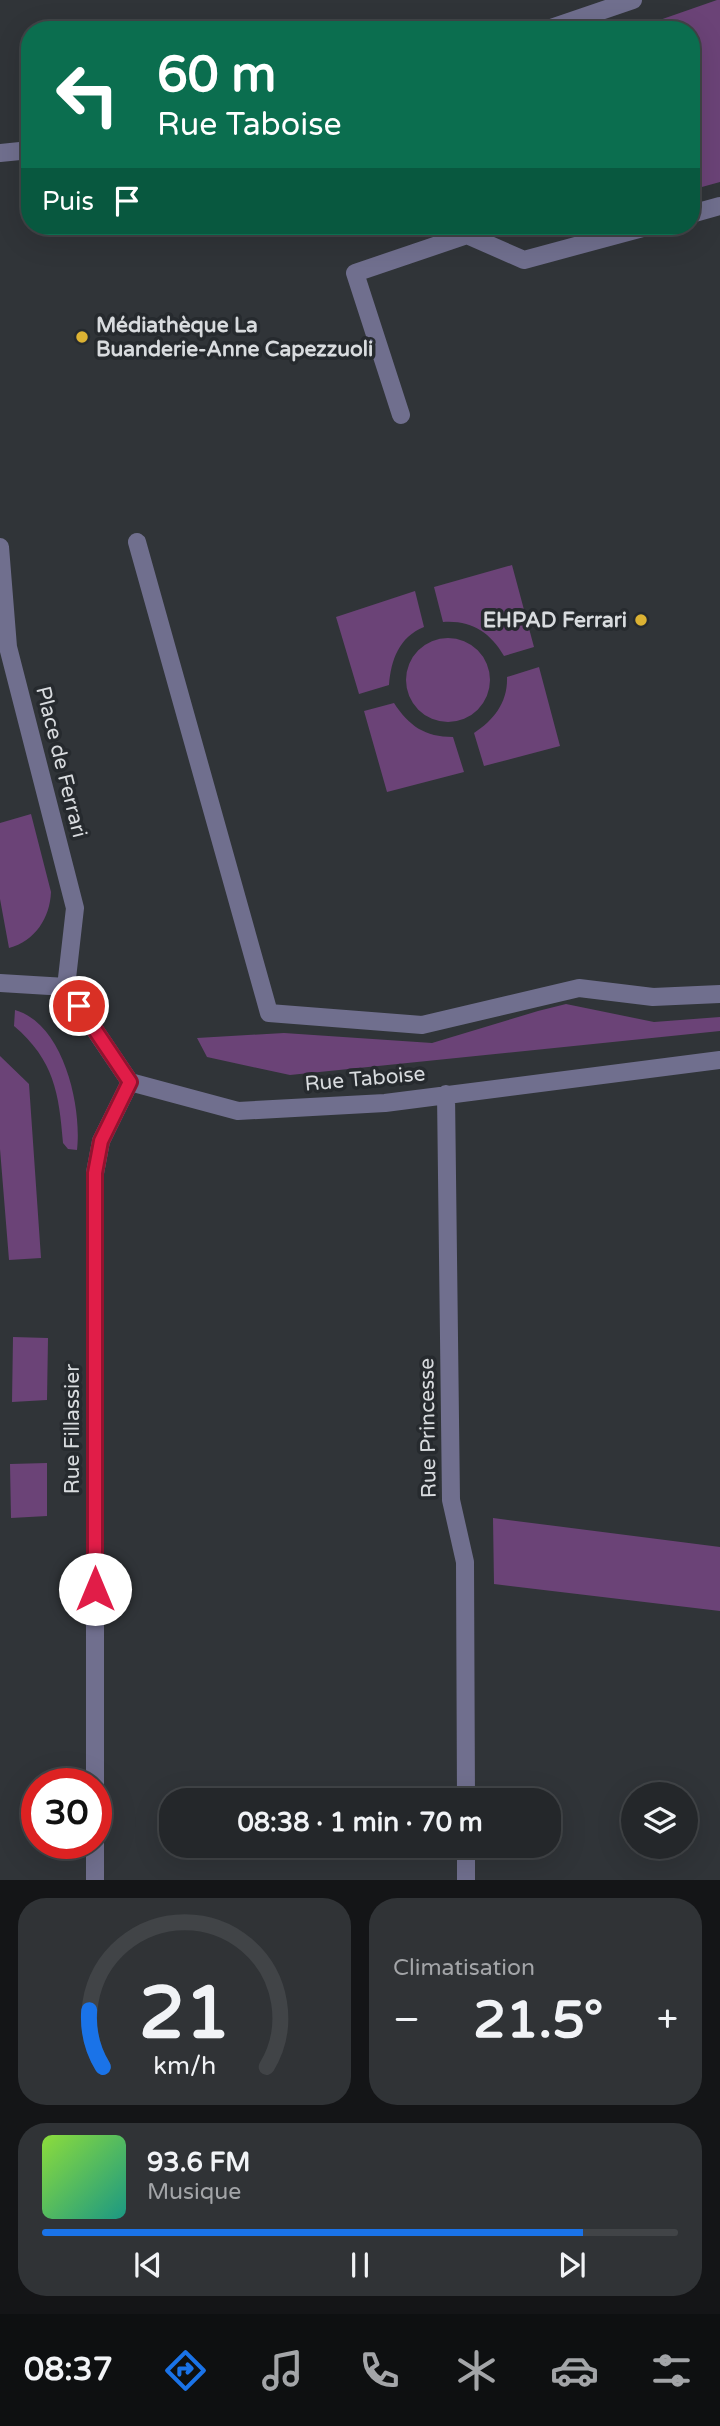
<!DOCTYPE html>
<html lang="fr">
<meta charset="utf-8">
<style>
body{margin:0;font-family:"Varela Round",sans-serif;background:#303336;color:#f1f3f6;height:100vh;display:flex;flex-direction:column;font-size:26px;white-space:nowrap}
*{box-sizing:border-box;margin:0}
p{font-size:23px;color:#a3a5a8}
.icon{flex:none;width:38px;height:38px;fill:none;stroke:currentColor;stroke-width:2;stroke-linecap:round;stroke-linejoin:round}
.map{position:relative;height:1880px;overflow:hidden}
.drawer{display:flex;flex-direction:column;gap:18px;padding:18px;background:#141517;flex:1}
.drawer>*{flex:none}
.hud{position:absolute;left:21px;top:21px;width:679px;height:214px;border-radius:28px;box-shadow:0 7px 28px #0002,0 0 0 2px #414447;background:#0b6e4f;color:#fff;overflow:hidden}
.controls{position:absolute;left:621px;top:1782px;display:grid;gap:14px}
.controls a{display:grid;place-items:center;width:77px;height:77px;border-radius:50%;background:#24272a;box-shadow:0 7px 28px #0002,0 0 0 2px #414447;font-size:35px}
.speed{position:absolute;left:21px;top:1768px;display:flex;gap:14px;font-size:35px;font-weight:700;text-align:center}
.speed>*{display:grid;place-content:center;width:91px;height:91px;border-radius:50%;background:#24272a;box-shadow:0 7px 28px #0002,0 0 0 2px #414447;line-height:1}
.speed .limit{border:10px solid #d22;background:#fff;color:#111}
.pin{position:absolute;display:grid;place-items:center;width:60px;height:60px;color:#fff;margin:-30px;border:4px solid #fff;border-radius:50%;box-shadow:0 2px 7px #0007}
.me{position:absolute;width:77px;margin:-38px;rotate:0deg;stroke-linejoin:round;filter:drop-shadow(0 0 5px #0008)}
.turn{display:flex;align-items:center;gap:24px;height:147px;padding:0 21px;font-size:32px}
.turn .icon{width:91px;height:91px;stroke-width:2.5}
.turn b{display:block;font-size:49px;line-height:60px}
.then{display:flex;align-items:center;height:66px;padding:0 21px;background:#0003;gap:14px;font-size:26px}
.big{font-size:52px;font-weight:700;line-height:1.1}
.drawer .widget{flex:1;display:flex;flex-direction:column;justify-content:center;gap:10px;min-width:0;padding:0 24px;border-radius:28px;background:#303336}
.drawer .dial{align-items:center;gap:0}
.dial svg{height:182px;overflow:visible;fill:none;stroke:#414447;stroke-width:7;stroke-linecap:round;text-anchor:middle}
.dial text{fill:#f1f3f6;stroke:none}
.song{display:flex;align-items:center;gap:21px}
.cover{width:84px;height:84px;border-radius:10px;background:linear-gradient(135deg,hsl(90 70% 55%),hsl(170 70% 35%))}
.played{height:7px;border-radius:4px;background:linear-gradient(90deg,#1a73e8 85%,#414447 85%)}
.keys{display:flex;justify-content:space-around;direction:ltr}
.heat{display:flex;justify-content:space-between;align-items:center;font-size:38px;direction:ltr}
.drawer .tiles{flex:1;display:grid;gap:18px;grid-template-columns:1fr 1fr}
.widget:last-child{grid-column:span 2}
.trip{position:absolute;left:159px;top:1788px;width:402px;height:70px;border-radius:28px;background:#24272a;box-shadow:0 7px 28px #0002,0 0 0 2px #414447;font-weight:700;line-height:70px;text-align:center}
.menu{display:flex;height:112px;justify-content:space-around;align-items:center;background:#0e1011;color:#a3a5a8}
.menu .icon{width:49px;height:49px}
.menu .on{color:#1a73e8}
.menu b{font-size:32px;color:#f1f3f6}
.map>svg:first-child{display:block}
.green{fill:#6b4377}
.lines{fill:none;stroke-linecap:round;stroke-linejoin:round}
.minor{stroke:#706f8e;stroke-width:18}
.route-casing{stroke:#92132f;stroke-width:18}
.route{stroke:#e11d48;stroke-width:12}
.poi-dot{fill:#dcb233;stroke:#262a2e;stroke-width:2.5}
.labels{text-anchor:middle;dominant-baseline:central;stroke-width:7;stroke-linejoin:round;paint-order:stroke}
.poi-label{font-size:21px;font-weight:bold;fill:#d8dbde;stroke:#262a2e;text-anchor:start}
.street-label{font-size:21px;fill:#d8dbde;stroke:#262a2e}
</style>
<div class="map">
<svg width="720" height="1880" viewBox="0 0 720 1880">
<rect width="100%" height="100%" fill="#303438"/>
<path class="green" d="M 717,0 L 720,0 L 720,182 L 691,190 L 691,30 L 631,30 Z
M 512,565 L 534,647 L 504,656 C 490,632 471,620 443,622 L 434,587 Z
M 415,591 L 424,627 C 399,637 391,660 389,685 L 359,694 L 336,617 Z
M406 680a42 42 0 1 1 84 0a42 42 0 1 1-84 0Z
M 539,667 L 560,746 L 484,766 L 474,733 C 494,720 508,702 507,677 Z
M 394,703 C 409,726 425,737 453,737 L 464,772 L 387,792 L 364,711 Z
M 31,814 L 51,892 C 50,918 35,941 9,948 L 0,899 L 0,823 Z
M 566,1004 L 654,1022 L 720,1017 L 720,1031 L 290,1075 L 207,1057 L 197,1038 L 284,1033 L 432,1043 L 538,1011 Z
M 15,1010 C 64,1024 82,1107 77,1150 L 68,1149 L 63,1143 C 59,1093 54,1060 14,1026 Z
M 0,1056 L 29,1084 L 41,1258 L 9,1260 L 0,1149 Z
M 13,1337 L 48,1338 L 47,1400 L 12,1402 Z
M 47,1463 L 47,1516 L 11,1518 L 10,1464 Z
M 493,1518 L 720,1547 L 720,1611 L 494,1584 Z"/>
<g class="lines">
<path class="minor" d="M 545,30 L 633,0
M 0,153 L 30,150
M 691,214 L 720,206
M 401,415 L 355,273 L 467,235 L 524,260 L 650,226
M 137,542 L 269,1013 L 422,1025 L 579,988 L 653,997 L 720,994
M 0,547 L 8,647 L 75,908 L 66,987
M 0,983 L 66,987
M 66,987 L 130,1082 L 238,1111 L 385,1103 L 720,1060
M 446,1094 L 451,1500 L 465,1562 L 466,1801
M 95,1783 L 95,1173 L 101,1141 L 130,1082
M 466,1846 L 466,1880
M 95,1880 L 95,1843"/>
</g>
<g class="lines">
<defs>
<path id="route" d="M 79,1006 L 130,1082 L 101,1141 L 95,1173 L 95,1589"/>
</defs>
<use href="#route" class="route-casing"/>
<use href="#route" class="route"/>
</g>
<g class="poi-dot">
<circle cx="82" cy="337" r="7"/>
<circle cx="641" cy="620" r="7"/>
</g>
<g class="labels">
<g class="poi-label">
<text x="96" y="325">Médiathèque La<tspan x="96" dy="24">Buanderie-Anne Capezzuoli</tspan></text>
<text x="627" y="620" text-anchor="end">EHPAD Ferrari</text>
</g>
<g class="street-label">
<text transform="translate(61 762) rotate(76)">Place de Ferrari</text>
<text transform="translate(365 1079) rotate(-5)">Rue Taboise</text>
<text transform="translate(428 1428) rotate(-91)">Rue Princesse</text>
<text transform="translate(72 1429) rotate(-90)">Rue Fillassier</text>
</g>
</g>
</svg>
<div class="controls">
<a><svg class="icon" aria-label="layers" viewBox="0 0 24 24"><path d="M12 4l9 5-9 5-9-5zM3 14l9 5 9-5"/></svg></a>
</div>
<div class="speed"><div class="limit">30</div></div>
<div class="pin" style="left:79px;top:1006px;background:#d93025"><svg class="icon" aria-label="arrive" viewBox="0 0 24 24"><path d="M6 21V4h12l-3 4 3 4H6"/></svg></div>
<svg class="me" style="left:95px;top:1589px" viewBox="-20 -20 40 40"><circle r="19" fill="#fff"/><path d="M0-13L10 11 0 6-10 11z" fill="#e11d48"/></svg>
<div class="trip">08:38 · 1 min · 70 m</div>
<div class="hud">
<div class="turn"><svg class="icon" aria-label="left" viewBox="0 0 24 24"><path d="M17 20v-9H6M10 6l-5 5 5 5"/></svg><div><b>60 m</b>Rue Taboise</div></div>
<div class="then">Puis<svg class="icon" aria-label="arrive" viewBox="0 0 24 24"><path d="M6 21V4h12l-3 4 3 4H6"/></svg></div>
</div>
</div>
<section class="drawer">
<div class="tiles">
<div class="widget dial"><svg viewBox="0 0 100 80">
<path d="M14 69A42 42 0 1 1 86 69"/>
<path d="M14 69A42 42 0 0 1 8 44" stroke="#1a73e8"/>
<text x="50" y="56" font-size="32" font-weight="700">21</text>
<text x="50" y="72" font-size="11">km/h</text>
</svg></div>
<div class="widget"><p>Climatisation</p>
<div class="heat"><a>−</a><b class="big">21.5°</b><a>+</a></div>
</div>
<div class="widget">
<div class="song"><i class="cover"></i><div><b>93.6 FM</b><p>Musique</p></div></div>
<div class="played"></div>
<div class="keys"><svg class="icon" aria-label="previous" viewBox="0 0 24 24"><path d="M18 5L8 12l10 7zM5 5v14"/></svg><svg class="icon" aria-label="pause" viewBox="0 0 24 24"><path d="M8 5v14M16 5v14"/></svg><svg class="icon" aria-label="next" viewBox="0 0 24 24"><path d="M6 5l10 7-10 7zM19 5v14"/></svg></div>
</div>
</div>
</section>
<nav class="menu">
<b>08:37</b>
<svg class="icon on" aria-label="directions" viewBox="0 0 24 24"><path d="M12 3l9 9-9 9-9-9zM9 14v-3h6M13 9l2 2-2 2"/></svg>
<svg class="icon" aria-label="music" viewBox="0 0 24 24"><path d="M9 18V5l10-2v13"/><circle cx="6" cy="18" r="3"/><circle cx="16" cy="16" r="3"/></svg>
<svg class="icon" aria-label="phone" viewBox="0 0 24 24"><path d="M5 4h4l2 5-3 2q2 4 5 5l2-3 5 2v4C11 20 4 13 5 4z"/></svg>
<svg class="icon" aria-label="climate" viewBox="0 0 24 24"><path d="M12 3v18M4 7l16 10M4 17L20 7"/></svg>
<svg class="icon" aria-label="car" viewBox="0 0 24 24"><path d="M5 17H2v-5l4-1 3-4h7l3 4 3 1v5h-3M9 17h6M6 11h13"/><circle cx="7" cy="17" r="2"/><circle cx="17" cy="17" r="2"/></svg>
<svg class="icon" aria-label="filters" viewBox="0 0 24 24"><path d="M4 7h16M4 17h16"/><circle cx="9" cy="7" r="2"/><circle cx="15" cy="17" r="2"/></svg>
</nav>
